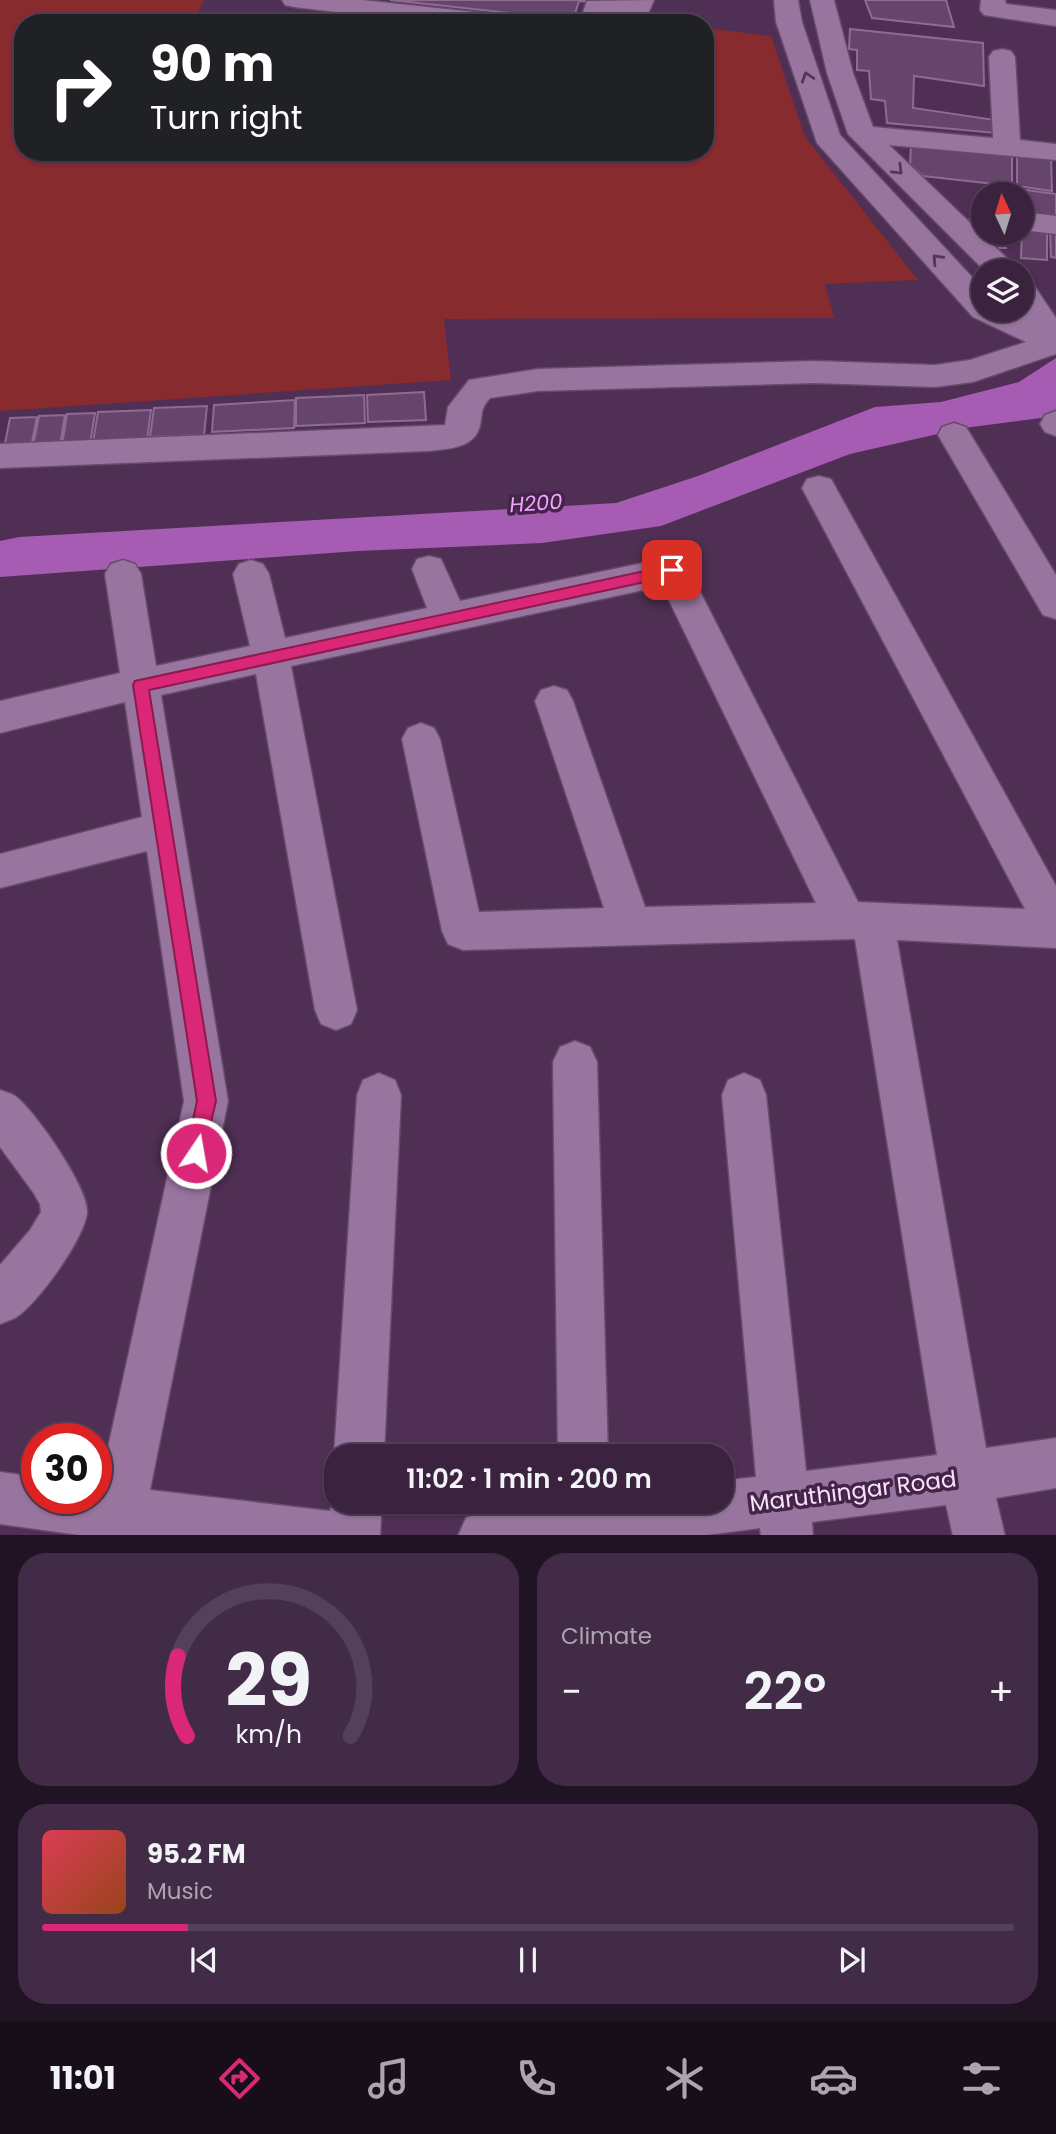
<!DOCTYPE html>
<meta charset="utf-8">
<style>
body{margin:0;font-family:Poppins,sans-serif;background:#422b46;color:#f1f3f6;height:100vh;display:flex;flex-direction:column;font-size:26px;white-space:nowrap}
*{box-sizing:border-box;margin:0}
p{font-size:23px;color:#aca4b0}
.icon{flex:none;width:38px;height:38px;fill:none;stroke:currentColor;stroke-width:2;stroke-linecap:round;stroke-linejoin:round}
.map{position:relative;height:1535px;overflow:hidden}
.sheet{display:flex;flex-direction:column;gap:18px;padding:18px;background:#201323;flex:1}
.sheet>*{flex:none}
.hud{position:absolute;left:14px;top:14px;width:700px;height:147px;border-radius:28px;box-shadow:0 2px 5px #0004,0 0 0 2px #544059;background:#202124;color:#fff;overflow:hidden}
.needle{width:46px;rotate:356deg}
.fabs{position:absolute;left:971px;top:182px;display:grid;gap:14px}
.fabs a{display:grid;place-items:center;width:63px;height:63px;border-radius:50%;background:#3b233f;box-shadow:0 2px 5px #0004,0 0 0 2px #544059;font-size:35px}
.speed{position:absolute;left:21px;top:1423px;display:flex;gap:14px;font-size:35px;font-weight:700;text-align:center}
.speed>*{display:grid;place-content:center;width:91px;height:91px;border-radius:50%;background:#3b233f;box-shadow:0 2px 5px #0004,0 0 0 2px #544059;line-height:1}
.speed .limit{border:10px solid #d22;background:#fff;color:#111}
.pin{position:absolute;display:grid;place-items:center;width:60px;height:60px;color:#fff;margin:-30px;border-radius:14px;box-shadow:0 4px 10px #0006}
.me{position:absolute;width:77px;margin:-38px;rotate:12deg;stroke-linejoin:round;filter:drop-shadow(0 0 5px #0008)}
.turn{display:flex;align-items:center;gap:24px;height:147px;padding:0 21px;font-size:32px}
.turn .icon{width:91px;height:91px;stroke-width:2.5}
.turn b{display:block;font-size:49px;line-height:60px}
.big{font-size:52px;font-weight:600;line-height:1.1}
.sheet .widget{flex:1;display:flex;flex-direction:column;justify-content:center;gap:10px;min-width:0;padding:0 24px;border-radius:28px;background:#422b46}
.sheet .dial{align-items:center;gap:0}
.dial svg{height:182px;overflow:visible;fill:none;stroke:#544059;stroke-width:7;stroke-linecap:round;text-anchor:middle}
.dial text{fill:#f1f3f6;stroke:none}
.song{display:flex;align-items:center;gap:21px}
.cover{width:84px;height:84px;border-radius:10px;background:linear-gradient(135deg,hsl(350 70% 55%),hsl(20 70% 35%))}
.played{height:7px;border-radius:4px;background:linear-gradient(90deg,#db2777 15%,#544059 15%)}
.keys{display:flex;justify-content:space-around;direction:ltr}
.heat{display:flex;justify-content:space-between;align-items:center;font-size:38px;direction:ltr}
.sheet .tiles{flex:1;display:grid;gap:18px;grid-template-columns:1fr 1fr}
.widget:last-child{grid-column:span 2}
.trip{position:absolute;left:324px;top:1444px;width:410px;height:70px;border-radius:28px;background:#3b233f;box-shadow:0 2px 5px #0004,0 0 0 2px #544059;font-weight:600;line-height:70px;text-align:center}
.dock{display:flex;height:112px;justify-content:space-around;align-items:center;background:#180e19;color:#aca4b0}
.dock .icon{width:49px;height:49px}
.dock .current{color:#db2777}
.dock b{font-size:32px;color:#f1f3f6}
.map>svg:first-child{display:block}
.green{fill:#872b2f}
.water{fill:#a75cb3}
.building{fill:#66456b;stroke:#8e6b94;stroke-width:2}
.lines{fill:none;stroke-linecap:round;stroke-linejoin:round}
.minor-casing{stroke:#664b6b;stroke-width:3}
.minor{fill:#98759e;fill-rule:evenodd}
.oneway{stroke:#55355a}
.route{fill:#db2777;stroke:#8e194d;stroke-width:2}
.labels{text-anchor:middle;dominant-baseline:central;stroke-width:7;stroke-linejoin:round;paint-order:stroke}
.water-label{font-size:21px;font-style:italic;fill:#f2a6fe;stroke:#442549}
.near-street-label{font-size:23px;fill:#f6e2f9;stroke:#442549}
</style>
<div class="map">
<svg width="1056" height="1536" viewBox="0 0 1056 1536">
<rect width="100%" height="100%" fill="#4f2f54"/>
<path class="green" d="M 0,0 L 204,0 L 193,23 L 23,23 L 23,152 L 705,152 L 705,28 L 771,36 L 805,137 L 918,280 L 825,284 L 834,318 L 444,319 L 451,380 L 0,411 Z"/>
<path class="water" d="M 1056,358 L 1056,416 L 964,428 L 850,454 L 661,526 L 542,543 L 358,551 L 0,577 L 0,541 L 19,537 L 616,503 L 698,476 L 875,407 L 941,402 L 1019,382 Z"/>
<path class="building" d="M 390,0 L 612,0 L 610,4 L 579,1 L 573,20 Z
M 865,0 L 946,0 L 954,27 L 872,18 Z
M 850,29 L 983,43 L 984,86 L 914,76 L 913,108 L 995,120 L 996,133 L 887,123 L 885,101 L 871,99 L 869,71 L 857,70 L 857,50 L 849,49 Z
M 911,145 L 1012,156 L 1012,186 L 923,176 L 910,165 Z
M 1017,154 L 1051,158 L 1052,191 L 1017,186 Z
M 1026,190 L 1056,194 L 1056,220 L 1026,217 Z
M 956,218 L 984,222 L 984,233 L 1003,233 L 1006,248 L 982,248 Z
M 1022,227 L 1047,228 L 1047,260 L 1021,258 Z
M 1050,230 L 1056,230 L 1056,258 L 1051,257 Z
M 424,392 L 426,420 L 368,422 L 367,395 Z
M 364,395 L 365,423 L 296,426 L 296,398 Z
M 295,400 L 294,428 L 212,432 L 214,405 Z
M 207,406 L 204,435 L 150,437 L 154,408 Z
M 151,410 L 147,440 L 93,442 L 98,412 Z
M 95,413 L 90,444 L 62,445 L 67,414 Z
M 65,415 L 60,445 L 33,446 L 39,416 Z
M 37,417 L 31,447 L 4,448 L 10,418 Z"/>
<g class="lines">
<defs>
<path id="minor" d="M 282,0 L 362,0 L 502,15 L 511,18 L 514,23 L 431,23 L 294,7 L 285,5 Z
M 654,0 L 648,14 L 639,17 L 607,14 L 605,23 L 579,23 L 587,1 Z
M 774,0 L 798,0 L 802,22 L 840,135 L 984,290 L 984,310 L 1010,310 L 1023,316 L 1019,310 L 1022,310 L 1022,281 L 1033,284 L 1056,318 L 1056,354 L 973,382 L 935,387 L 814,383 L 538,391 L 490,398 C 478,412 484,414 479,429 C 472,449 445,449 428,451 L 0,468 L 0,444 L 445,425 L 448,407 L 469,380 L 538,369 L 814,361 L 935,365 L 970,360 L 1026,342 L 973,317 L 817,143 L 776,22 Z
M 810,0 L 834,0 L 853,73 L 873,127 L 993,138 L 989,57 L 993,51 L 1002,49 L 1011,51 L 1015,57 L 1020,140 L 1056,144 L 1056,160 L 889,145 L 1013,264 L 1017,271 L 985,271 L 848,134 L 827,73 Z
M 981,0 L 1005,0 L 1006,4 L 1056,10 L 1056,26 L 984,15 L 980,10 Z
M 1022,212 L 1056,216 L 1056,234 L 1022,230 Z
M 1056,411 L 1056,436 L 1045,432 L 1040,424 L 1045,415 Z
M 954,423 L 966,427 L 1056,575 L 1056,619 L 1043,615 L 938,435 L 942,427 Z
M 819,476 L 831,479 L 1056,886 L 1056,948 L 897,940 L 986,1448 L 1056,1438 L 1056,1488 L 996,1498 L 1005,1536 L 953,1536 L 946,1505 L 812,1522 L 813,1536 L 761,1536 L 760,1528 L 699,1536 L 458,1536 L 466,1518 C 530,1491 650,1502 721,1502 L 721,1481 L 756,1477 L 722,1095 L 728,1080 L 744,1073 L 760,1080 L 766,1095 L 806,1471 L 937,1455 L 855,939 L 463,950 L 448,944 L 442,931 L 402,739 L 408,728 L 421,723 L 434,728 L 440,739 L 479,912 L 604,908 L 535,701 L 541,690 L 554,686 L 567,690 L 573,701 L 645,907 L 816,903 L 662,586 L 291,666 L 357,1010 L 351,1024 L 336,1030 L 321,1024 L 315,1010 L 256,674 L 161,695 L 228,1101 L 150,1490 L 330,1511 L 336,1488 L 336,1502 L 382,1502 L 380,1536 L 86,1536 L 0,1524 L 0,1472 L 37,1477 L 37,1498 L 96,1498 L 96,1483 L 100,1484 L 184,1101 L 147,851 L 0,888 L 0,854 L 142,817 L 125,702 L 0,733 L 0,701 L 120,673 L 105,574 L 111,564 L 123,560 L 135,564 L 141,574 L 156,666 L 250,646 L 233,574 L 239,564 L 251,560 L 263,564 L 269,574 L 285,638 L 427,608 L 412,569 L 417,559 L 429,556 L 441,559 L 460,601 L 672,557 L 684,560 L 858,902 L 1025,909 L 802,488 L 807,479 Z
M 575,1041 L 590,1047 L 597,1062 L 608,1456 L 558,1456 L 553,1062 L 560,1047 Z
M 379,1073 L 395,1080 L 401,1095 L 384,1456 L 336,1456 L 336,1462 L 334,1456 L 357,1095 L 363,1080 Z
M 0,1090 C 5,1092 11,1093 15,1096 C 34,1109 90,1190 87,1213 C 84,1239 37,1305 15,1318 C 10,1320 5,1322 0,1324 L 0,1265 L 30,1230 L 41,1212 L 40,1204 L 33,1192 L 0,1147 Z"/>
</defs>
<use href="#minor" class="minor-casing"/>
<use href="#minor" class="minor"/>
</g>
<defs><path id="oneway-chevron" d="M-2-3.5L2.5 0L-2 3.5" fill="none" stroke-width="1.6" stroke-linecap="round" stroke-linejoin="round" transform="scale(1.75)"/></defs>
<g class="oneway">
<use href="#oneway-chevron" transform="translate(807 77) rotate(-108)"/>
<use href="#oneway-chevron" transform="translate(898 170) rotate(45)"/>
<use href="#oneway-chevron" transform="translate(937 259) rotate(-133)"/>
</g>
<path class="route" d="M 672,565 L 679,570 L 672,576 L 149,690 L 216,1101 L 202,1160 L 196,1162 L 189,1160 L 186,1153 L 197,1101 L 133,685 L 135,681 Z"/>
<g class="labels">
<g class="water-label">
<text transform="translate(536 503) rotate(-4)">H200</text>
</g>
<g class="near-street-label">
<text transform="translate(853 1491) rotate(-7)">Maruthingar Road</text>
</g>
</g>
</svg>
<div class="fabs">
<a><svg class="needle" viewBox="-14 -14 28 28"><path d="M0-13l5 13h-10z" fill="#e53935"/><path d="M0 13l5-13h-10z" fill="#aca4b0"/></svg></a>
<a><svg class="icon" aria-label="layers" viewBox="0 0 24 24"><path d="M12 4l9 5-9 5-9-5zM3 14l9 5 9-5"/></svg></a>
</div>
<div class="speed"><div class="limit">30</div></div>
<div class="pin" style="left:672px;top:570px;background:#d93025"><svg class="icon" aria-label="arrive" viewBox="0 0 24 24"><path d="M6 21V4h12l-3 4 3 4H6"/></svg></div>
<svg class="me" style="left:196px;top:1153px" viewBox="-20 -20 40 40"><circle r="17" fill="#db2777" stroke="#fff" stroke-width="3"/><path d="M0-11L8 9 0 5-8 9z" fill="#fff"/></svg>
<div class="trip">11:02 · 1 min · 200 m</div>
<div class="hud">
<div class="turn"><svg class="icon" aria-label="right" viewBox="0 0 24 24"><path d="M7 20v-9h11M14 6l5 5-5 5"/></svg><div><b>90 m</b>Turn right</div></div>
</div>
</div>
<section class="sheet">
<div class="tiles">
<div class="widget dial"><svg viewBox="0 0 100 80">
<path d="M14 69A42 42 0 1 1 86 69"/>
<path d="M14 69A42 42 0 0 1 10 34" stroke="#db2777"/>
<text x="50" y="56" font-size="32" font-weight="700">29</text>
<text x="50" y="72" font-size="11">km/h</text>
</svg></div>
<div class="widget"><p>Climate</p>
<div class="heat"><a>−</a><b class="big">22°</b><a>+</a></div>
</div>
<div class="widget">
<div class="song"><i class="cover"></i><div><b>95.2 FM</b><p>Music</p></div></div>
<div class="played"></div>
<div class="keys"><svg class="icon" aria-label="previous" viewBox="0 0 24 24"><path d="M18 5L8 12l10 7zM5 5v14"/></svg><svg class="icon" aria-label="pause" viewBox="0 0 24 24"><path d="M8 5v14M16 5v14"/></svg><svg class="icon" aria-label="next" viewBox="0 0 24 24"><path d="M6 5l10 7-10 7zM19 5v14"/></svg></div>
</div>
</div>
</section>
<nav class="dock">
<b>11:01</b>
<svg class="icon current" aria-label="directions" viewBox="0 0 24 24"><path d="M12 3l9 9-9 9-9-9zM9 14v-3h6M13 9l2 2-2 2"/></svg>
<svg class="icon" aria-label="music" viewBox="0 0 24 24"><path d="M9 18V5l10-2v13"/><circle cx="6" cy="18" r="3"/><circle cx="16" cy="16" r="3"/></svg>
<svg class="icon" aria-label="phone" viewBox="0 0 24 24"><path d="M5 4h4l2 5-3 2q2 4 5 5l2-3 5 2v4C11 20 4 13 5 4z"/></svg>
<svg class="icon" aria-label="climate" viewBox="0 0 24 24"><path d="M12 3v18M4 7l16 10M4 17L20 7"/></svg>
<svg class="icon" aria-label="car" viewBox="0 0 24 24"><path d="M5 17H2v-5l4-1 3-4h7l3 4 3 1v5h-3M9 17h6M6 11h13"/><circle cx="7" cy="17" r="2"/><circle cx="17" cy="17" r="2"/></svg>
<svg class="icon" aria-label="filters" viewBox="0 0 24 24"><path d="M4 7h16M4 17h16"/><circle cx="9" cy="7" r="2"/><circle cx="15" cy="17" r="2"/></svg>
</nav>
